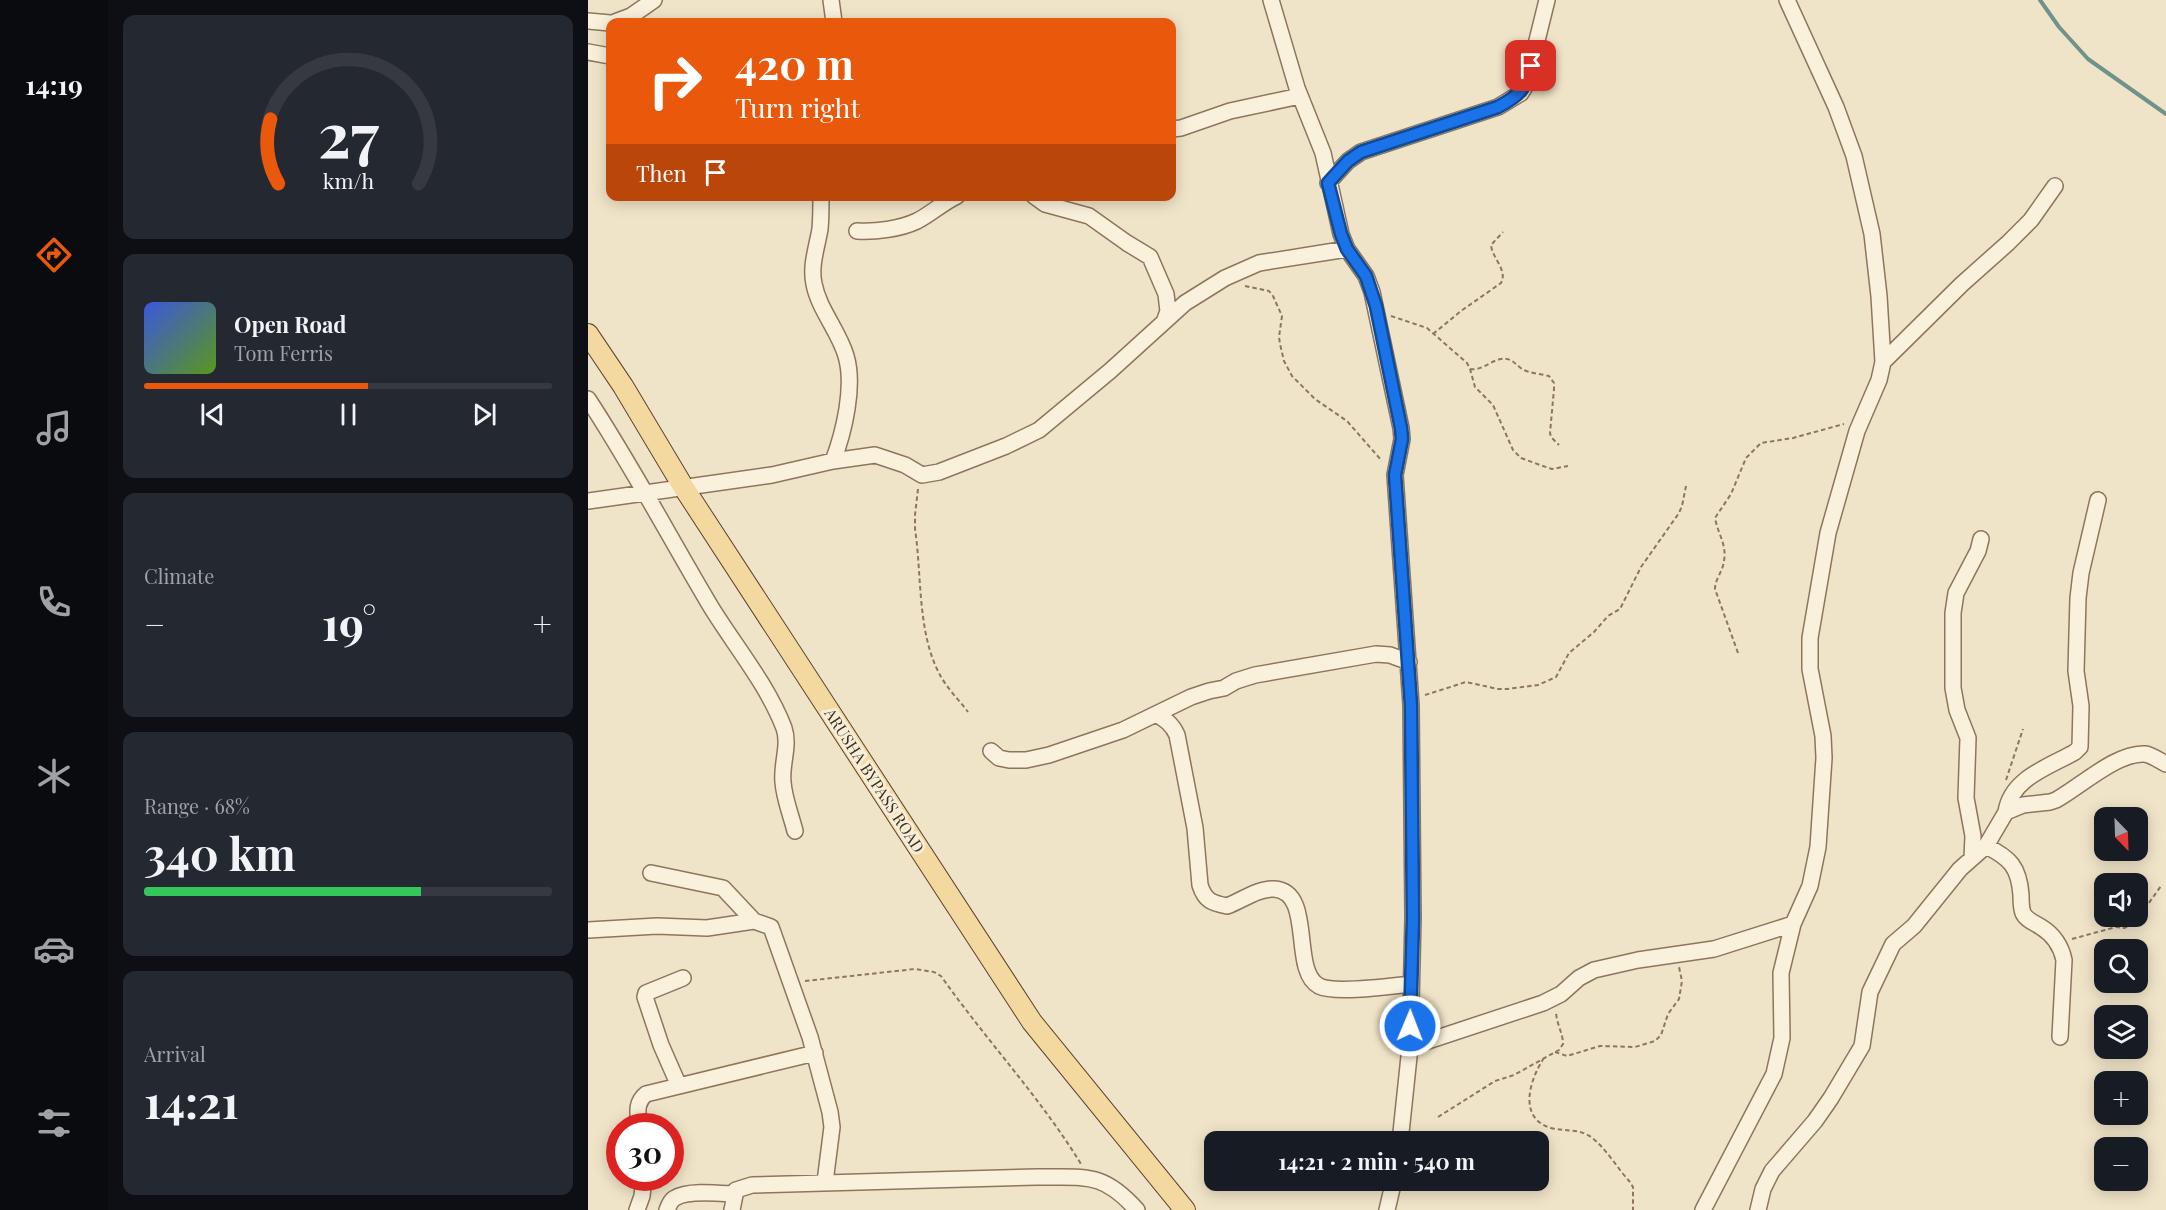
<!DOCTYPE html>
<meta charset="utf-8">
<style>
body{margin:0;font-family:"Playfair Display",serif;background:#242831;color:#f1f3f6;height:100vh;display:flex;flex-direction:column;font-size:22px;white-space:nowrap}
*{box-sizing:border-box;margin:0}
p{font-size:20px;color:#9ea1a6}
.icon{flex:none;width:33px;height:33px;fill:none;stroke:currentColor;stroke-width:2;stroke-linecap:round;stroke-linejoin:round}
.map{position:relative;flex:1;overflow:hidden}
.drawer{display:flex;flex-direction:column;gap:15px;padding:15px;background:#0d0f14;width:480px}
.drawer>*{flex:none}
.hud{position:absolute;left:18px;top:18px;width:570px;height:183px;border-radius:12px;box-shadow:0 3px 15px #0003;background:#ea580c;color:#fff;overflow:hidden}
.needle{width:39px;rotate:157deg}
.fabs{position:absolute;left:1506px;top:807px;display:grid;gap:12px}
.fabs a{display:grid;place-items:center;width:54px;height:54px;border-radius:12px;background:#171b24;box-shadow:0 3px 15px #0003;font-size:30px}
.speed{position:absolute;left:18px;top:1113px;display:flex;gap:12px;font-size:30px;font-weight:700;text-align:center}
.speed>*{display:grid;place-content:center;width:78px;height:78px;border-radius:50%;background:#171b24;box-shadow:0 3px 15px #0003;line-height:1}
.speed .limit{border:9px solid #d22;background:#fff;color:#111}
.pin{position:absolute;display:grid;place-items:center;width:51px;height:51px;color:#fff;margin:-26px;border-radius:12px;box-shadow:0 3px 9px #0006}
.me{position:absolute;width:66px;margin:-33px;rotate:1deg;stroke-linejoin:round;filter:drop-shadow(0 0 4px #0008)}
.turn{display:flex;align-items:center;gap:21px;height:126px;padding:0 30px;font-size:27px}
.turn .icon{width:78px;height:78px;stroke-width:2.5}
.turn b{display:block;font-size:42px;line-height:51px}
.then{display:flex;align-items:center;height:57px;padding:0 30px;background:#0003;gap:12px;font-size:22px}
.big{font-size:45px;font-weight:700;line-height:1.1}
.drawer .card{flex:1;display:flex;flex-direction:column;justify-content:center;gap:9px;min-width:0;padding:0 21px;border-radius:12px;background:#242831}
.drawer .dial{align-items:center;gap:0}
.dial svg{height:156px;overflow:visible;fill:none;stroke:#363941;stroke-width:7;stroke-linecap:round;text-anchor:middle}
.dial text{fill:#f1f3f6;stroke:none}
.song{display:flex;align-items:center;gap:18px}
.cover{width:72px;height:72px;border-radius:9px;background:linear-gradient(135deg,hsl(230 70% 55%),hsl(90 70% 35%))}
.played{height:6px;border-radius:3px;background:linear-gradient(90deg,#ea580c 55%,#363941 55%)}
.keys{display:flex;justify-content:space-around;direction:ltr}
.heat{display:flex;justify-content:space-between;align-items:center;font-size:33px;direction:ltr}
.charge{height:9px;border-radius:4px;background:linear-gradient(90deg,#34c759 68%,#363941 0)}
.trip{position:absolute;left:616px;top:1131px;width:345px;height:60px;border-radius:12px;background:#171b24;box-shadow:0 3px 15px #0003;font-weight:700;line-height:60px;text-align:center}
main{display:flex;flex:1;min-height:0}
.dock{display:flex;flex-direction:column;width:108px;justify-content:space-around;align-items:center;background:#090b0e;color:#9ea1a6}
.dock .icon{width:42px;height:42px}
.dock .current{color:#ea580c}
.dock b{font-size:27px;color:#f1f3f6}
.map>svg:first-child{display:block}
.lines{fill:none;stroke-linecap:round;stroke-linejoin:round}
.stream{stroke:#6f938a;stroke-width:4}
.minor-casing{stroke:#8d765c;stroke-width:18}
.major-casing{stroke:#5b4430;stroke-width:22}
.path{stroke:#8d765c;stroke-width:2;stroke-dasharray:4.5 3;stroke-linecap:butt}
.minor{stroke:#faf1dc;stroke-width:15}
.major{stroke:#f3d9a0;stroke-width:20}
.route-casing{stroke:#114b97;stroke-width:15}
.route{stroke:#1a73e8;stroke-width:10}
.labels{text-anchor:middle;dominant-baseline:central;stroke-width:6;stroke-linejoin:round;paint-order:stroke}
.street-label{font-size:16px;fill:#3d2e20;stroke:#f7eed8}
</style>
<main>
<nav class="dock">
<b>14:19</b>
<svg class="icon current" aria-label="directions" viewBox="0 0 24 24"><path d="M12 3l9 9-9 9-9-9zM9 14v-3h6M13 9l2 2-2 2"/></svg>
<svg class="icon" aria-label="music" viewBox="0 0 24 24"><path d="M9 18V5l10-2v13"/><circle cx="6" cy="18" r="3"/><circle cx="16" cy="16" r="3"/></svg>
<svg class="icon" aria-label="phone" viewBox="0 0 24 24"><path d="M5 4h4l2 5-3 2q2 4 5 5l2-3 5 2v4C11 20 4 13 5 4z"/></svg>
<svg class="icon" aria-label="climate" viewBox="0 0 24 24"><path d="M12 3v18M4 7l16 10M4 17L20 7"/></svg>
<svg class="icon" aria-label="car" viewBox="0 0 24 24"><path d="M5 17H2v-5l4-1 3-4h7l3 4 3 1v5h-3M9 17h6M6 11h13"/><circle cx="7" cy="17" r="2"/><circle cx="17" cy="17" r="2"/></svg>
<svg class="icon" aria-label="filters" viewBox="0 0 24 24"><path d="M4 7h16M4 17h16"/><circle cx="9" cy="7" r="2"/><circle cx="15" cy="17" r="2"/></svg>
</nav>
<section class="drawer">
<div class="card dial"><svg viewBox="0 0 100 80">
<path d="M14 69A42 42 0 1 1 86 69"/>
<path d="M14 69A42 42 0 0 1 10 36" stroke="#ea580c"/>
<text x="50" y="56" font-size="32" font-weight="700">27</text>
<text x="50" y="72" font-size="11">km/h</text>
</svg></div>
<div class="card">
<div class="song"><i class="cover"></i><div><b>Open Road</b><p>Tom Ferris</p></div></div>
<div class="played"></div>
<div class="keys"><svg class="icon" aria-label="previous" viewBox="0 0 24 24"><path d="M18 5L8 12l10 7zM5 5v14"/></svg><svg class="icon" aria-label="pause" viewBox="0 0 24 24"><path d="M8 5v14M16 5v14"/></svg><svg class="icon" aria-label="next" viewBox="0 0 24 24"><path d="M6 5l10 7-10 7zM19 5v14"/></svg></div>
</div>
<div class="card"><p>Climate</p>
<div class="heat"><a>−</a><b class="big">19°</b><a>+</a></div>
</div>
<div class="card"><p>Range · 68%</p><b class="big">340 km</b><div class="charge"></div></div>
<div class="card"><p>Arrival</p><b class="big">14:21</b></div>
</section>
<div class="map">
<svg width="1578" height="1210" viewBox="0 0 1578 1210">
<rect width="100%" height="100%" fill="#f0e4c8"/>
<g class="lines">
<path class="stream" d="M 1452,0 L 1471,27 L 1500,59 L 1578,114"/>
<defs>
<path id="minor" d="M 243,0 L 246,22
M 683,0 L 709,88 L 735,153 L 753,234 L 759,249 L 778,276 L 784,292 L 813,428 L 814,439 L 807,475 L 823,705 L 825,918 L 822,1047 L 812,1142
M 0,21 L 22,23
M 27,22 L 43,16 L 66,0
M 0,52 L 22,56
M 584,129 L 593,128 L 642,111 L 712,96
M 740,183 L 760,161 L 773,152 L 910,107 L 933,93 L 938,85 L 959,0
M 233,196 C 233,207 233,218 232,229 C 229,247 222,266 226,284 C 231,310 251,331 258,356 C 267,386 256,432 245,461
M 446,196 L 457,204 L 501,216 L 539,243 L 562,257 L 578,294 L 580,311 L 576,322
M 269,231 C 288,232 312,229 329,221 C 343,214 354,203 369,196
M 1295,362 L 1374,284 L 1420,243 L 1443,220 L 1467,186
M 0,399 C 44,466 82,538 123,607 C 147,646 179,684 196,728 C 202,746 193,764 195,782 C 196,798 203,815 207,831
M 0,501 L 184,475 L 245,461 L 287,455 L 317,465 L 334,475 L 351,472 L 418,446 L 451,430 L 522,371 L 597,303 L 637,278 L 671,263 L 759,249
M 568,714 C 578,720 584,724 589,735 L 607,828 L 612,885 C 617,901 624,903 639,906 C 653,901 670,888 686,889 C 727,891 702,971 731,986 C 747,994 804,986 823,984
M 403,751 L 411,758 L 421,760 L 438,760 L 461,755 L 535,730 L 603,697 L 621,691 L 636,688 L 648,681 L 667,675 L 788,654 L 802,655 L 821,662
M 1418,812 C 1423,778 1461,767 1487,752 L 1492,747 L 1493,706 L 1488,671 L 1490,598 L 1493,573 L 1510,500
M 1398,846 C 1422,858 1431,867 1433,895 C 1433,901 1433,908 1435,913 C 1438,920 1447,923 1453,927 C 1466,935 1473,946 1476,960 L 1472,1037
M 1384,858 L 1385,836 L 1378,798 L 1380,738 L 1369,710 L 1365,688 L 1365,613 L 1368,593 L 1390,551 L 1393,539
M 63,873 L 135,888 L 166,921
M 0,930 L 69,926 L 119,928 L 166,921 L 183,927 L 222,1037 L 242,1112 L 244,1127 L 237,1182
M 822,1047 L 955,1003 L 973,994 L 991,978 L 1006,970 L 1050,960 L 1126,949 L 1205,924
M 91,1086 L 73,1045 L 57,997 L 58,993 L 95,978
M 51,1126 C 50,1114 47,1103 58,1094 L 227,1053
M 49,1210 L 54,1196 L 56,1178
M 79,1210 C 81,1205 83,1200 87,1198 C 99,1190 129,1193 143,1194 L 148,1190
M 144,1210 L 148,1190 L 164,1185 L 449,1177 C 498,1178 514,1171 549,1210
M 799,1210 L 806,1180
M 1115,1210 L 1186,1074 L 1194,1038 L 1193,973 L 1205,924 L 1222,886 L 1230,847 L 1236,758 L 1235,736 L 1222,669 L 1222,638 L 1240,533 L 1269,431 L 1291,380 L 1295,362 L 1291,296 L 1284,234 L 1266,156 L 1248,107 L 1199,0
M 1170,1210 L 1175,1189 L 1184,1171 L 1227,1121 L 1243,1098 L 1274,1046 L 1282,992 L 1305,944 L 1326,926 L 1372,869 L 1398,846 L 1418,812 L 1435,805 L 1462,802 L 1468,800 C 1492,787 1529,752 1557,754 C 1564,755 1572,761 1578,764"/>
<path id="major" d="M 0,334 L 35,386 L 96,488 L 444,1022 L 597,1210"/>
</defs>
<use href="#minor" class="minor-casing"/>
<use href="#major" class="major-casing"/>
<path class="path" d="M 657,286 L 681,291 L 685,296 L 694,316 L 691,337 L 692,344 L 696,361 L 704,376 L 727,399 L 759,421 L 794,461
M 803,316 L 839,328 L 879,363 L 882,369 L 887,387 L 905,405 L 925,450 L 933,458 L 952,465 L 964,469 L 980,466
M 845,334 L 873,311 L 913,283 C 920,270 904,258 903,245 L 915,232
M 882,369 C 894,371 902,361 913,359 C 923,357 927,364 934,369 C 940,373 953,374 961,376 L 966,383 L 966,389 L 962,433 L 963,437 L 971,445
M 330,489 L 327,515 L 327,529 C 334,575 329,633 352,675 C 359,688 371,700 380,712
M 1150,653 L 1127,589 C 1127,579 1135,571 1136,561 C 1139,545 1130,534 1127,518 L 1143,494 L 1158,458 L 1173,443 L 1205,438 L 1256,424
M 837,695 L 878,682 L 910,689 L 919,689 L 950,685 L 968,677 L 981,653 L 1006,632 L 1020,616 L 1032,609 L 1053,567 L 1091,513 L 1094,506 L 1098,486
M 1418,780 L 1435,729
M 1484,939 L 1528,927 L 1536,928 L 1541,926 L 1548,921 L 1573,886
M 217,981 L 327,969 L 346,972 L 353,976 C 398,1040 452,1097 493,1164
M 967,1052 L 979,1056 L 1012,1046 L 1047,1047 L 1067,1041 L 1073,1035 L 1080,1014 L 1091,999 L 1094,981 L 1091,967
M 956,1058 C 942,1079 929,1118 963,1128 C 978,1132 990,1128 1003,1137 C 1017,1147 1030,1169 1042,1182 L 1045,1187 L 1045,1210
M 850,1117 L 907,1081 L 926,1075 L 971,1050 L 975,1044 C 975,1033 968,1023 968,1011"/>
<use href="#minor" class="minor"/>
<use href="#major" class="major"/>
</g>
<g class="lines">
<defs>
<path id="route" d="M 822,1026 L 825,918 L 823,705 L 807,475 L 814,439 L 813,428 L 788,306 L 778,276 L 759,249 L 753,234 L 740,183 L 760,161 L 773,152 L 910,107 C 932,95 937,90 943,66"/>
</defs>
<use href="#route" class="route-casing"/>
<use href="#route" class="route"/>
</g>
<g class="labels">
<g class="street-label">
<text transform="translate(287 780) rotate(57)">ARUSHA BYPASS ROAD</text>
</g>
</g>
</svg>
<div class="fabs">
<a><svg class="needle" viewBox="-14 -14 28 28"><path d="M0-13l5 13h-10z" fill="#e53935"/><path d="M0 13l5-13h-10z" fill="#9ea1a6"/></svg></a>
<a><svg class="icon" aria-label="sound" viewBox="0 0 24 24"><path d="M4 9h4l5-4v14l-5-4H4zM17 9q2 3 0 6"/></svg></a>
<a><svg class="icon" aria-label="search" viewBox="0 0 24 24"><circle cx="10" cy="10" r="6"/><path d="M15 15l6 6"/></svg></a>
<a><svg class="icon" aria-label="layers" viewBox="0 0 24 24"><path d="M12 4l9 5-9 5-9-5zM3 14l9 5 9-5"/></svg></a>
<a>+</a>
<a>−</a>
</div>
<div class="speed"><div class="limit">30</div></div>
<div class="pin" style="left:943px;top:66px;background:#d93025"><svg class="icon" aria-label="arrive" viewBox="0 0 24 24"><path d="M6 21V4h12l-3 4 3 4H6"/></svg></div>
<svg class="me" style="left:822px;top:1026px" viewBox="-20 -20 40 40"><circle r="17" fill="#1a73e8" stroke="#fff" stroke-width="3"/><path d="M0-11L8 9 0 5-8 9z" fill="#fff"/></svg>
<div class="trip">14:21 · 2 min · 540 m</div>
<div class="hud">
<div class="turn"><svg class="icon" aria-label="right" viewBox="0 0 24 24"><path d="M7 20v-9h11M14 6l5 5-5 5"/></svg><div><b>420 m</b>Turn right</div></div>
<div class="then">Then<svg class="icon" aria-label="arrive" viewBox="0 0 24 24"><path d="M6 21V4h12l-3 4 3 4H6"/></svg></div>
</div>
</div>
</main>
